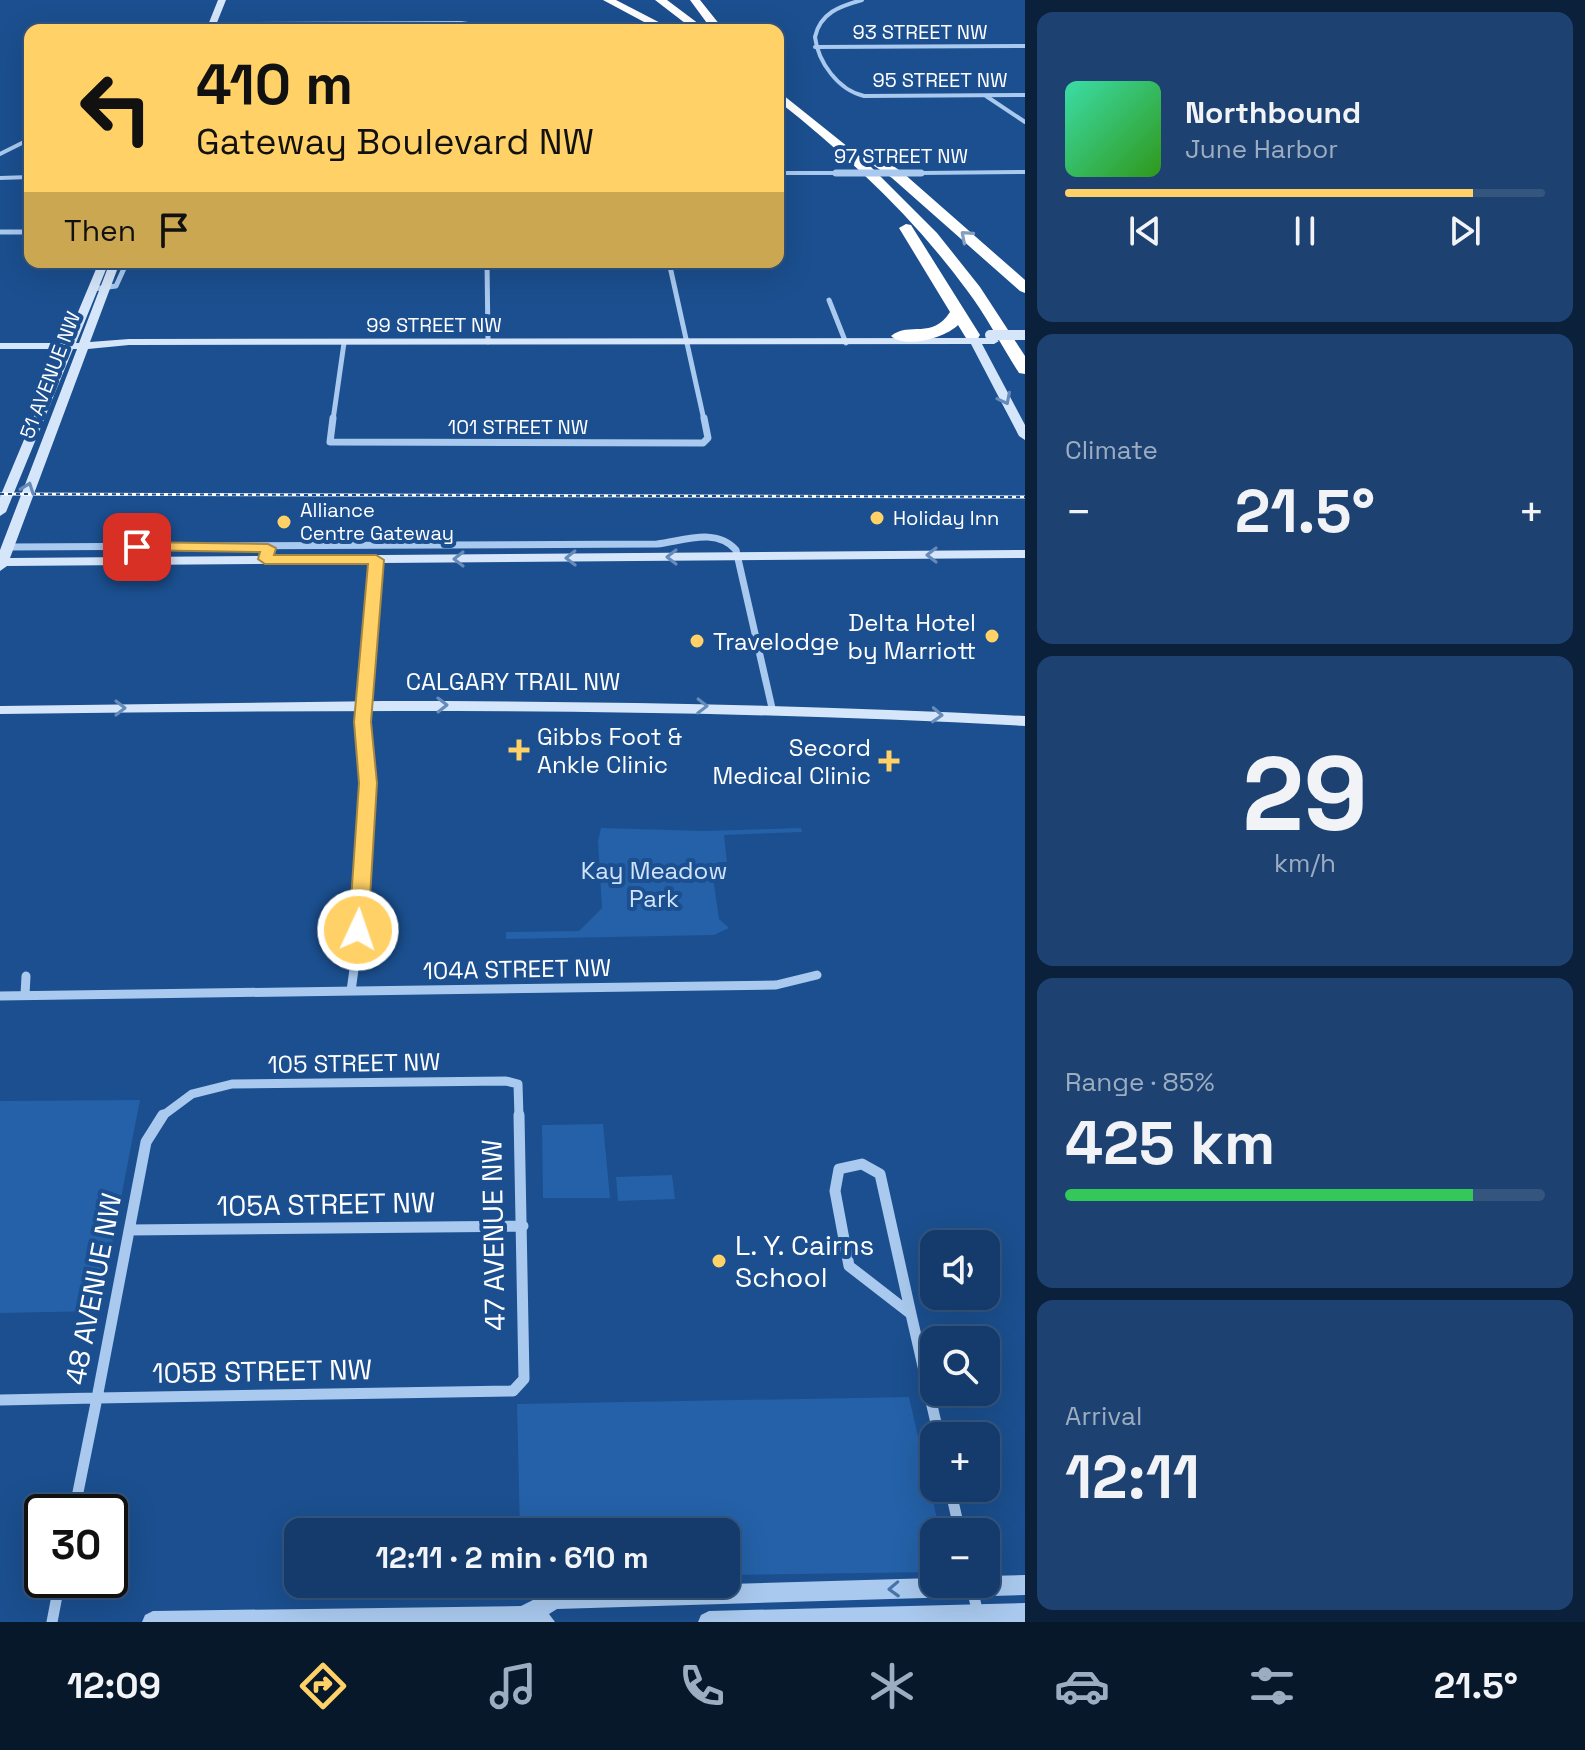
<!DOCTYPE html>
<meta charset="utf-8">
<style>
body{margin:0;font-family:"Space Grotesk",sans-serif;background:#1d4271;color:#f1f3f6;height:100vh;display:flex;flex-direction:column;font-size:30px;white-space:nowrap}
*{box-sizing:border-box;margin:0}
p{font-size:26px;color:#9dadc1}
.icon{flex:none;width:44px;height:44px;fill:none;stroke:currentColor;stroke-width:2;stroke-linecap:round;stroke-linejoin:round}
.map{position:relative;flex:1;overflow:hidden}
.sheet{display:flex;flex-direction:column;gap:12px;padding:12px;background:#0b203b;width:560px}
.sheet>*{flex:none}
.hud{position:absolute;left:24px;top:24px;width:760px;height:244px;border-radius:16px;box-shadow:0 8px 32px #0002,0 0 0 2px #33557e;background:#ffd166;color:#111;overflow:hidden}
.controls{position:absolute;left:920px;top:1230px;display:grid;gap:16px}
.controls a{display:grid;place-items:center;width:80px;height:80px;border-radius:16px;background:#143b6b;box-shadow:0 8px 32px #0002,0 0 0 2px #33557e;font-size:40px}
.speed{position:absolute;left:24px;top:1494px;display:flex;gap:16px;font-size:40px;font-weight:700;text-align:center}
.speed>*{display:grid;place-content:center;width:104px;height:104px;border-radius:50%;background:#143b6b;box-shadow:0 8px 32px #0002,0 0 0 2px #33557e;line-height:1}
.speed .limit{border:4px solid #111;border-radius:12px;background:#fff;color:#111}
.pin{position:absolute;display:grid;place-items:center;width:68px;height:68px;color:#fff;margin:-34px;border-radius:16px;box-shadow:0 4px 12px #0006}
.me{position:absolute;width:88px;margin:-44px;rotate:3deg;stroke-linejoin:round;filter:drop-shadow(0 0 6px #0008)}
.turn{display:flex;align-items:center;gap:28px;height:168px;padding:0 40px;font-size:36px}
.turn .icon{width:104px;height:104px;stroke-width:2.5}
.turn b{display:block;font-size:56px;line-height:68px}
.then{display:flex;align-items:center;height:76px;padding:0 40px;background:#0003;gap:16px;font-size:30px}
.big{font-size:60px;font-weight:800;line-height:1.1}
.sheet .tile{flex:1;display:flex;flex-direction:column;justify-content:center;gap:12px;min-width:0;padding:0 28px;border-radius:16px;background:#1d4271}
.sheet .dial{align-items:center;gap:0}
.dial b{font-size:104px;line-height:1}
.song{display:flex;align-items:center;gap:24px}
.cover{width:96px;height:96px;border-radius:12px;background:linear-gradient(135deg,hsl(160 70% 55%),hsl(110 70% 35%))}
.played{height:8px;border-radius:4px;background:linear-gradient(90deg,#ffd166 85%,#33557e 85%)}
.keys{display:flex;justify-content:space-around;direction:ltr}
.heat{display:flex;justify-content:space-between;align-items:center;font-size:44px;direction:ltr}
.charge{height:12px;border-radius:6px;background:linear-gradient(90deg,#34c759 85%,#33557e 0)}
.trip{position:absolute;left:284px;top:1518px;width:456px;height:80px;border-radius:16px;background:#143b6b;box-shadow:0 8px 32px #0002,0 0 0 2px #33557e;font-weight:800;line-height:80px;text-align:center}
.tabs{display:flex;height:128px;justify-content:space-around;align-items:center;background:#08182b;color:#9dadc1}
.tabs .icon{width:56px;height:56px}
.tabs .active{color:#ffd166}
.tabs b{font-size:36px;color:#f1f3f6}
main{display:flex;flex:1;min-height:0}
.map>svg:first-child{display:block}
.green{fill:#2461a8}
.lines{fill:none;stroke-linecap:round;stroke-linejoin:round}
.minor-far4{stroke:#a9c9ee;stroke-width:4}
.minor-far3{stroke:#a9c9ee;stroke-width:5}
.minor-far2{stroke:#a9c9ee;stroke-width:7}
.minor-far1{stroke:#a9c9ee;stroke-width:9}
.minor{stroke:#a9c9ee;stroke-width:11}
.tertiary{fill:#a9c9ee;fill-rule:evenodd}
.secondary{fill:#d6e6fa;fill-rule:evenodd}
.motorway{fill:#fff;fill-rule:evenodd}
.rail-casing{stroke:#fff;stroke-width:3}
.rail{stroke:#1b4f8f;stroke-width:2;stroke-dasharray:4;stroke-linecap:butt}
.tertiary-bridge{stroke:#a9c9ee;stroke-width:7}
.secondary-bridge{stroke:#d6e6fa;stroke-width:10}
.oneway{stroke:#829ec1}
.oneway2{stroke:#668bba}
.oneway3{stroke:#4674ac}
.route{fill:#ffd166;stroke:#a68842;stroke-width:2}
.poi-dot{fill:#ffd166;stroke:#1b4f8f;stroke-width:3}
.labels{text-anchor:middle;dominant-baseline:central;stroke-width:8;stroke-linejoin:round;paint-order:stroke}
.far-street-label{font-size:20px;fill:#fff;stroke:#1b4f8f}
.far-poi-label{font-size:20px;fill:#fff;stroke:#1b4f8f;text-anchor:start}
.poi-label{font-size:24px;fill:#fff;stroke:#1b4f8f;text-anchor:end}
.street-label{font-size:24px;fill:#fff;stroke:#1b4f8f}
.park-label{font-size:24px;fill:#cfe3fa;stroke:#1b4f8f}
.near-street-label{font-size:28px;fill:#fff;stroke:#1b4f8f}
.near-poi-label{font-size:28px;fill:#fff;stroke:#1b4f8f;text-anchor:start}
</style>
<main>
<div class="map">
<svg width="1025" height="1622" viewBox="0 0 1025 1622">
<rect width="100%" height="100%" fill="#1b4f8f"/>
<path class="green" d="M 601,828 L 704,831 L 801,828 L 802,832 L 724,835 L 727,862 L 718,862 L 712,870 L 719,919 L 729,928 L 714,935 L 506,939 L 506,932 L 579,931 L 602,908 L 598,841 Z
M 140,1100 L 99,1311 L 0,1313 L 0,1101 Z
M 603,1124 L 610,1198 L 543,1198 L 542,1125 Z
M 672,1175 L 675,1199 L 618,1201 L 616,1177 Z
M 909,1397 L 940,1532 L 934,1532 L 934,1572 L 726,1575 L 726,1532 L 520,1532 L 517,1404 Z"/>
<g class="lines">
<path class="minor-far4" d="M 862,0 C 840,6 820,13 815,37 C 818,62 838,90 864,96 L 1025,95
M 88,25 L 461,23 L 512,30
M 815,47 L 1025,46
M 986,96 L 1025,122
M 0,154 L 30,139"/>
<path class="minor-far3" d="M 0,232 L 30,232
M 487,262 L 488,342
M 669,262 L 704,420
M 93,289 L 116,286 L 127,262
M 829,300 L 846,343
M 333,420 L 344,343"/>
<path class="minor-far2" d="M 333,418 L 330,442 L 703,443 L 708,438 L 704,418
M 8,547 L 657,544 C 683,541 716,527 736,550 L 772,708
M 364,706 L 365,724"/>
<path class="minor-far1" d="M 351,991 C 364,903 369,811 365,722
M 25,995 L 26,976
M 0,996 L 776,985 L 817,975
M 161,1117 L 192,1094 L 232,1084 L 506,1081 L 518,1084 L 519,1117"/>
<path class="minor" d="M 862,1164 L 880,1174 L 911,1314 L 849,1266 L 835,1191 L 839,1169 Z
M 129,1230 L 523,1226
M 911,1314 L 939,1436
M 97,1398 L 146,1142 L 163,1115
M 97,1398 L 513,1391 L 524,1379 L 519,1115
M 0,1400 L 97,1398
M 950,1488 L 960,1532
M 74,1512 L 97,1398
M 971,1584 L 978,1614
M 52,1622 L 60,1580"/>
<path class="tertiary" d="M 1025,170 L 1025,174 L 921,175 L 917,173 L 921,171 Z
M 778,171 L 836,171 L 840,173 L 836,175 L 778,175 Z
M 30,175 L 30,179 L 0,180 L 0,176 Z
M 376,557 L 382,560 L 370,706 L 364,710 L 358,706 L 370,560 Z
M 1025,1575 L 1025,1595 L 557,1609 L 549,1614 L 555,1622 L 142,1622 L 145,1615 L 153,1611 L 521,1606 L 555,1589 L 934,1578 L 934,1584 L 986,1584 L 986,1576 Z
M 1025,1603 L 1025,1622 L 698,1622 L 701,1615 L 709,1611 Z"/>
<path class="secondary" d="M 218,0 L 226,0 L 214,30 L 206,30 Z
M 99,262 L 109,262 L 76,343 L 79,343 L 110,262 L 120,262 L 90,342 L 129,339 L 968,338 L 967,335 L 972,332 L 979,338 L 994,338 L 999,341 L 994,344 L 982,344 L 1025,425 L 1025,440 L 1019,436 L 971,344 L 129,345 L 88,349 L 10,558 L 1025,550 L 1025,558 L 7,566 L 0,571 L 0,550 L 77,349 L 73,349 L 6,512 L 0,516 L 0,497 L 62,349 L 0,349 L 0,343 L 65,343 Z
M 384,701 C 598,701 811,705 1025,716 L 1025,726 C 683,707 342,710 0,714 L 0,706 Z"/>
<path class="motorway" d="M 603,0 L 616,0 L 674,30 L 659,30 Z
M 655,0 L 667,0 L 707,30 L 694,30 Z
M 690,0 L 700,0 L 724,30 L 712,30 Z
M 778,91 L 863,159 L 937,233 L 980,287 L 1025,356 L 1025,374 L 1019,373 C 1001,345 986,315 966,289 C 913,217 848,156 778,101 Z
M 870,157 L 880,157 L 902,172 L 1025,280 L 1025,293 L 1020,291 L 892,178 L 870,163 Z
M 906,224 L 911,225 L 980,335 L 978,338 L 966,338 L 958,325 C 945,338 906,349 891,336 C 910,321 932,340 950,312 L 899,228 Z"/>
<defs>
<path id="rail" d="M 0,494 L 1025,497"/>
</defs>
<use href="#rail" class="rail-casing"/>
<use href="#rail" class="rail"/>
<path class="tertiary-bridge" d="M 836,173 L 921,173"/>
<path class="secondary-bridge" d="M 990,335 L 1025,335"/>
</g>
<defs><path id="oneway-chevron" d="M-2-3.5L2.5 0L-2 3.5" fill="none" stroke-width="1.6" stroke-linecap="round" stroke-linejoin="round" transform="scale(2)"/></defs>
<use class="oneway" href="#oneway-chevron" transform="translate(966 236) rotate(-139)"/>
<g class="oneway2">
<use href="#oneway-chevron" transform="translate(1005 399) rotate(63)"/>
<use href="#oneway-chevron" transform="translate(28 488) rotate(-70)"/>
<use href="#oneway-chevron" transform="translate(932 555) rotate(180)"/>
<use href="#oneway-chevron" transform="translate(672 557) rotate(180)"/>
<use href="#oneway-chevron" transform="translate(571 558) rotate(179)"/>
<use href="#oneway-chevron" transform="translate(459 559) rotate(180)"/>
<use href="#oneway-chevron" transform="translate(442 705) rotate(-1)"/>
<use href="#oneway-chevron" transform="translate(702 706) rotate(1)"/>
<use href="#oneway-chevron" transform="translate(120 708)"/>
<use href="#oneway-chevron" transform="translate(937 715) rotate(3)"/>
</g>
<use class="oneway3" href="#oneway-chevron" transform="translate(894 1589) rotate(178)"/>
<path class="route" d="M 137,542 L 268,544 L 276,548 L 274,555 L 376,555 L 384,560 L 371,722 L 377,783 L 368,930 L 365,934 L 351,934 L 349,930 L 359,783 L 354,722 L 368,564 L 265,564 L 258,559 L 260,552 L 132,550 L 132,544 Z"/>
<g class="poi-dot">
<circle cx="877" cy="518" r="8"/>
<circle cx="284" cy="522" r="8"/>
<circle cx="992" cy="636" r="8"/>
<circle cx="697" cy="641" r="8"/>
<path d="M515 738h8v8h8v8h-8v8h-8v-8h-8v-8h8z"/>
<path d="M885 749h8v8h8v8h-8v8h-8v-8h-8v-8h8z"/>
<circle cx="719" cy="1261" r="8"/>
</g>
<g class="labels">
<g class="far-street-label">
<text x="920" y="32">93 STREET NW</text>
<text x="940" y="80">95 STREET NW</text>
<text x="901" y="156">97 STREET NW</text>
<text x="434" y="325">99 STREET NW</text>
<text transform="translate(50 375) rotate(-69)">51 AVENUE NW</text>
<text x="518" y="427">101 STREET NW</text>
</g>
<g class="far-poi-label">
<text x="300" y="510">Alliance<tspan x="300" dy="23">Centre Gateway</tspan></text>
<text x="893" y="518">Holiday Inn</text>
</g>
<g class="poi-label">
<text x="976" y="622">Delta Hotel<tspan x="976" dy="28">by Marriott</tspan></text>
<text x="713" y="641" text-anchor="start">Travelodge</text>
<text x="537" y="736" text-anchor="start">Gibbs Foot &amp;<tspan x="537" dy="28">Ankle Clinic</tspan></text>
<text x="871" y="747">Secord<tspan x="871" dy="28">Medical Clinic</tspan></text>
</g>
<g class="street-label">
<text x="513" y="681">CALGARY TRAIL NW</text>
<text transform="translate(517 969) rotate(-1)">104A STREET NW</text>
<text transform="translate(354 1063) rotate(-1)">105 STREET NW</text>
</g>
<g class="park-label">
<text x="654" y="870">Kay Meadow<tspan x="654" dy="28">Park</tspan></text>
</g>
<g class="near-street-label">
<text transform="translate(326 1204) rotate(-1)">105A STREET NW</text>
<text transform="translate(493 1235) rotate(-91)">47 AVENUE NW</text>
<text transform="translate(93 1289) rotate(-79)">48 AVENUE NW</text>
<text transform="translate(262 1371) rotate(-1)">105B STREET NW</text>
</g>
<g class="near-poi-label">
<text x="735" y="1245">L. Y. Cairns<tspan x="735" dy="32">School</tspan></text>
</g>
</g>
</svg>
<div class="controls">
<a><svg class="icon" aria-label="sound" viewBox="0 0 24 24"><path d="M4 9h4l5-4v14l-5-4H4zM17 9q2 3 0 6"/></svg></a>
<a><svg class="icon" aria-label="search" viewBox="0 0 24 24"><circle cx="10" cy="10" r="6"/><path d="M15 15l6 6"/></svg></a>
<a>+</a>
<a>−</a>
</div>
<div class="speed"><div class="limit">30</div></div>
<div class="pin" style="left:137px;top:547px;background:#d93025"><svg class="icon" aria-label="arrive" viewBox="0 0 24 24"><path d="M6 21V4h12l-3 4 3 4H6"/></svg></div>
<svg class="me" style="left:358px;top:930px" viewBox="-20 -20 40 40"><circle r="17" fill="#ffd166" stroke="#fff" stroke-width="3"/><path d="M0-11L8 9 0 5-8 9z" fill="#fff"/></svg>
<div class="trip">12:11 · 2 min · 610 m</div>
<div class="hud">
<div class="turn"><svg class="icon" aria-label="left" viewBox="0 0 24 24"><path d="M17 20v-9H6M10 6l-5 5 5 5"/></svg><div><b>410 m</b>Gateway Boulevard NW</div></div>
<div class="then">Then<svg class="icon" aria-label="arrive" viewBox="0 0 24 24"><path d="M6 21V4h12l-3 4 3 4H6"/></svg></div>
</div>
</div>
<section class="sheet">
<div class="tile">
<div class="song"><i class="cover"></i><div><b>Northbound</b><p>June Harbor</p></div></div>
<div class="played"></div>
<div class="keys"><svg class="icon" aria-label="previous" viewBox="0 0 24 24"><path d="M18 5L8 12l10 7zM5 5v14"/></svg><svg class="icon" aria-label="pause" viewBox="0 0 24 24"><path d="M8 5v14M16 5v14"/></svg><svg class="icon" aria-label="next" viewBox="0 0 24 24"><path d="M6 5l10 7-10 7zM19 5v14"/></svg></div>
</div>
<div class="tile"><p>Climate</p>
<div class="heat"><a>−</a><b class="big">21.5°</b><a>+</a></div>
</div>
<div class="tile dial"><b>29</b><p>km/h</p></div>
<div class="tile"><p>Range · 85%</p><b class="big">425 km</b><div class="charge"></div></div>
<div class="tile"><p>Arrival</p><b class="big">12:11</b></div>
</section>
</main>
<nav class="tabs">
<b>12:09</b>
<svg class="icon active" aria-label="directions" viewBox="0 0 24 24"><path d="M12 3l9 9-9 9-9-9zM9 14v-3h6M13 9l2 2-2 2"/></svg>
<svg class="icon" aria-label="music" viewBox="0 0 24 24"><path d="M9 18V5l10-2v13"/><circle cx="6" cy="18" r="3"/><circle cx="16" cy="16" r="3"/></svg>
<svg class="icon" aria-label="phone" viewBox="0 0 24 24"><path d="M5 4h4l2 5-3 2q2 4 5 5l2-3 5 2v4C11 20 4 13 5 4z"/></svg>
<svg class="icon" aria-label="climate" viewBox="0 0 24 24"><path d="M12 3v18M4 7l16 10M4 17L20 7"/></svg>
<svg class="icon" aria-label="car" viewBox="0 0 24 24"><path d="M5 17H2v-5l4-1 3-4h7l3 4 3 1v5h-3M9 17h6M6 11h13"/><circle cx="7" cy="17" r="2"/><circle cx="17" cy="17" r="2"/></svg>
<svg class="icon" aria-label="filters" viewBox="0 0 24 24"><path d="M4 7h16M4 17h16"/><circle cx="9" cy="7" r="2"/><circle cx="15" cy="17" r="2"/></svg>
<b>21.5°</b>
</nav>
